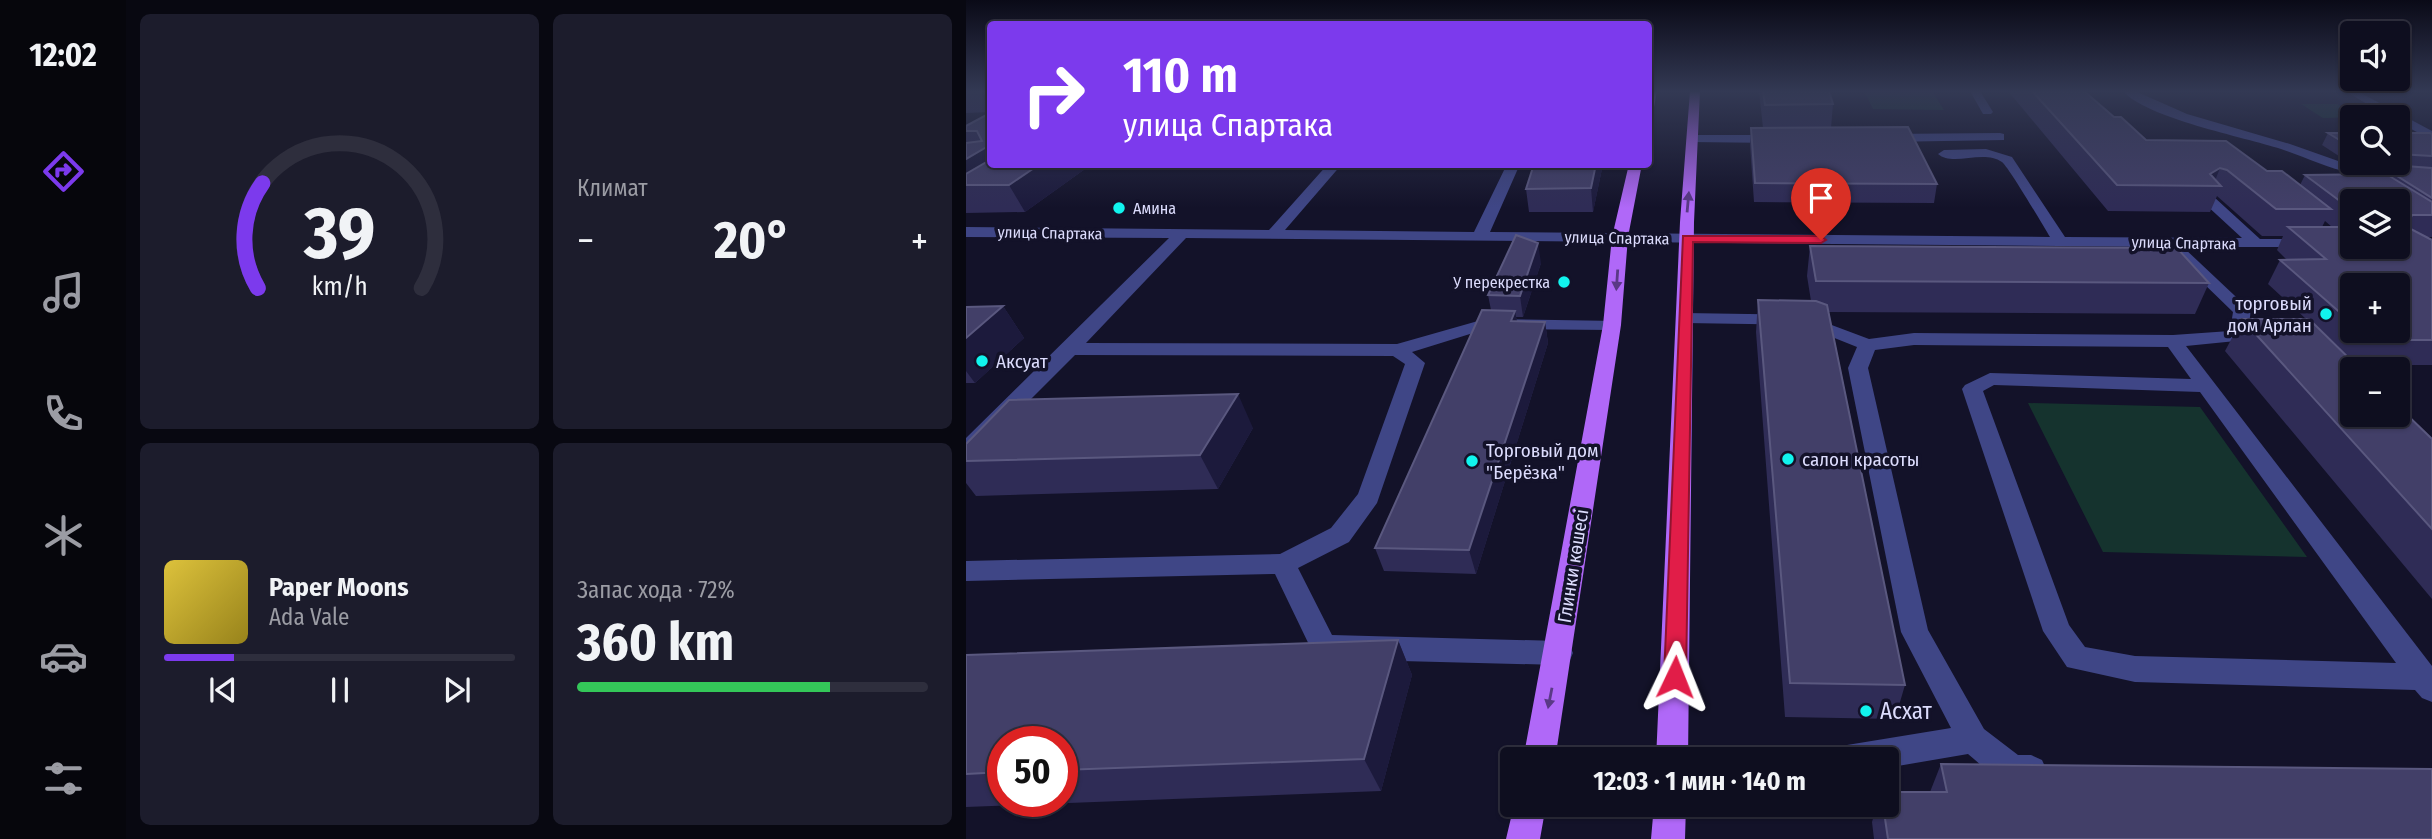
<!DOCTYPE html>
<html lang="ru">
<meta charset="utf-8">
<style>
body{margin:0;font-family:"Fira Sans Condensed",sans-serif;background:#1c1c2c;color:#f1f3f6;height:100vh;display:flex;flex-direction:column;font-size:26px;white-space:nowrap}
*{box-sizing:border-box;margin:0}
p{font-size:23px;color:#9b9ca4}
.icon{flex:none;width:38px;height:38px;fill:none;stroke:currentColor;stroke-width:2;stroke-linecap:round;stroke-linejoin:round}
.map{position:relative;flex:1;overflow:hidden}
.sheet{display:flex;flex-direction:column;gap:14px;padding:14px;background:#080811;width:840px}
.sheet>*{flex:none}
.top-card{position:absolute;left:21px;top:21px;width:665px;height:147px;border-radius:7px;box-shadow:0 2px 5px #0004,0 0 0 2px #2e2e3d;background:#7c3aed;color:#fff;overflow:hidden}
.controls{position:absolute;left:1374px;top:21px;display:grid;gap:14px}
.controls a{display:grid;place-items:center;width:70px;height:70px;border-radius:7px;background:#0e0e1f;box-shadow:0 2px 5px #0004,0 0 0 2px #2e2e3d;font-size:35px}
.speed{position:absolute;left:21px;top:726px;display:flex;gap:14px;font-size:35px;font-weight:700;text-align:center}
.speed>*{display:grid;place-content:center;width:91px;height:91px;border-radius:50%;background:#0e0e1f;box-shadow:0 2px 5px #0004,0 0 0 2px #2e2e3d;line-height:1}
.speed .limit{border:10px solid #d22;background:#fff;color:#111}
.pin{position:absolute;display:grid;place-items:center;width:60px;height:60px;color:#fff;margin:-72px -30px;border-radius:50% 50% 50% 0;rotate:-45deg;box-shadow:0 0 7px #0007}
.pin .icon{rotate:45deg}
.me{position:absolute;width:77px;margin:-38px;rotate:2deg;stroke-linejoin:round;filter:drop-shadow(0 0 5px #0008)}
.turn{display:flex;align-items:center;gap:24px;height:147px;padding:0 21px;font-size:32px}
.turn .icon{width:91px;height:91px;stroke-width:2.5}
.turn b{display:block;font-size:49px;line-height:60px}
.big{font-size:52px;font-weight:700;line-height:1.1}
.sheet .widget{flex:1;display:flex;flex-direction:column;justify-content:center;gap:10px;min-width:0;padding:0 24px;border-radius:10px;background:#1c1c2c}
.sheet .dial{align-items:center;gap:0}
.dial svg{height:182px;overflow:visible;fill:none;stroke:#2e2e3d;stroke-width:7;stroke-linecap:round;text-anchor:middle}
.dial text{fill:#f1f3f6;stroke:none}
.song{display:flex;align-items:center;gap:21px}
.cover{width:84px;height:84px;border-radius:10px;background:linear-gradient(135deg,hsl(50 70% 55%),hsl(50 70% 35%))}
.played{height:7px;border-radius:4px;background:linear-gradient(90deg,#7c3aed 20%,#2e2e3d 20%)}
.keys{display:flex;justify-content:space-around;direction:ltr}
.heat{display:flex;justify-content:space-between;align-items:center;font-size:38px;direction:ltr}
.charge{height:10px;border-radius:5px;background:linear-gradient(90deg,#34c759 72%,#2e2e3d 0)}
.sheet .tiles{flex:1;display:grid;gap:14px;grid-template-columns:repeat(2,1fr)}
.trip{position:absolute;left:534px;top:747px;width:399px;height:70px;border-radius:7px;background:#0e0e1f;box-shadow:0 2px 5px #0004,0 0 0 2px #2e2e3d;font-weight:700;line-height:70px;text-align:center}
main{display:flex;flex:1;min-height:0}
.tab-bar{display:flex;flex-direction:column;width:126px;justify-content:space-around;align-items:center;background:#06060c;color:#9b9ca4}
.tab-bar .icon{width:49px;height:49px}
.tab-bar .selected{color:#7c3aed}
.tab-bar b{font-size:32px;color:#f1f3f6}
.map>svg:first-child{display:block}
.green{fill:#15332e}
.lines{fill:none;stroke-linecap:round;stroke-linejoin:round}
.minor{fill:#3f4686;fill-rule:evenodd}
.major{fill:#b068f8;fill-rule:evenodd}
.wall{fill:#2f2c56;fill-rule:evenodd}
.shaded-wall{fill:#1c1a3c}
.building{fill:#423f68;stroke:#5a587f;stroke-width:2}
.oneway{fill:#5a3986}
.route{fill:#e11d48;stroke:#92132f;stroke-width:2}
.poi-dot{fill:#11f4ee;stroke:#131229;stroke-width:2.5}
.labels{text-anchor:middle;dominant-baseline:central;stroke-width:7;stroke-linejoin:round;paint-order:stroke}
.far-poi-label{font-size:16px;fill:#dcdcfd;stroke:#131229;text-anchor:start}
.far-street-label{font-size:16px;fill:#dcdcfd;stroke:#131229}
.poi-label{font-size:19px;fill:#dcdcfd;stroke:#131229;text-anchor:start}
.street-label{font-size:19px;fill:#dcdcfd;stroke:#131229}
.near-poi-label{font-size:23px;fill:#dcdcfd;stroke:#131229;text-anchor:start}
</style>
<main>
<nav class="tab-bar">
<b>12:02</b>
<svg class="icon selected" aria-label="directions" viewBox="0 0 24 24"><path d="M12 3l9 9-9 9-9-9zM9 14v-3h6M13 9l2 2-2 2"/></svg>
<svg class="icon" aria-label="music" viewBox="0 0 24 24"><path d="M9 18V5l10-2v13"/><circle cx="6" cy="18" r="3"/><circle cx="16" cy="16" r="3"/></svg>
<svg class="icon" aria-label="phone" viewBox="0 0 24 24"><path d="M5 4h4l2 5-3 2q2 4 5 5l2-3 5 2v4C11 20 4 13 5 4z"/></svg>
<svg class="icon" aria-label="climate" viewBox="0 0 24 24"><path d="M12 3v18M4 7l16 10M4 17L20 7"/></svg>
<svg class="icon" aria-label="car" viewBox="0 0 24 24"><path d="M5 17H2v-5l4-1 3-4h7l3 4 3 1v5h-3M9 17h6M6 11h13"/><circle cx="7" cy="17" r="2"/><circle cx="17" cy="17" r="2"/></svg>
<svg class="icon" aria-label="filters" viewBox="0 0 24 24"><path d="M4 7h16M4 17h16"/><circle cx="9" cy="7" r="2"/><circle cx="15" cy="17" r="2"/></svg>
</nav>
<section class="sheet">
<div class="tiles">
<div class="widget dial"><svg viewBox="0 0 100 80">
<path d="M14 69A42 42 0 1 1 86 69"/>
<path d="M14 69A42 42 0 0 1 16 23" stroke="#7c3aed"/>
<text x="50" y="56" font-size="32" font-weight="700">39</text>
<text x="50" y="72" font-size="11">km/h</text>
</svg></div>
<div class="widget"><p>Климат</p>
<div class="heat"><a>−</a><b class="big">20°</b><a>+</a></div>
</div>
<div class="widget">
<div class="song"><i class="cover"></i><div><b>Paper Moons</b><p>Ada Vale</p></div></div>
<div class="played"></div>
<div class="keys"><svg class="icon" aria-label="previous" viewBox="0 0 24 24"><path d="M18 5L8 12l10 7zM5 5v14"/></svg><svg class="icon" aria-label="pause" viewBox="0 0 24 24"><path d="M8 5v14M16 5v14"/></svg><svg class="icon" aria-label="next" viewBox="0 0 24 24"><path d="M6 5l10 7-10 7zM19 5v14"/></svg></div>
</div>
<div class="widget"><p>Запас хода · 72%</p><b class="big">360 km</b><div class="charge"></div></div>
</div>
</section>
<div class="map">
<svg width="1466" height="839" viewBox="0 0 1466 839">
<rect width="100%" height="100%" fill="#131229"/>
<path class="green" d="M 898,91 L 966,91 L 978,110 L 907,109 Z
M 1335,104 L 1371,104 L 1396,117 L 1357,118 Z
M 1062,403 L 1234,407 L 1341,557 L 1137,552 Z"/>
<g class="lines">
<path class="minor" d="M 1004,91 L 1014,91 L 1027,112 L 1025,114 L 1017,114 Z
M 1157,91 L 1169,91 L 1221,114 L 1324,144 L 1375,162 L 1412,169 L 1466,171 L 1466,179 C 1439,179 1413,178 1386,173 C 1361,168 1339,157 1315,149 C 1278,137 1180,118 1157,91 Z
M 1379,91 L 1391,91 L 1466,131 L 1466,140 L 1432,122 L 1432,117 L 1423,117 Z
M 1034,133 L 1038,134 L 1038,140 L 919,142 L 913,138 L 919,134 Z
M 728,135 L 813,135 L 819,139 L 813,143 L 724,142 L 722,139 Z
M 1020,149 L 1046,157 L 1099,237 L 1276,238 L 1238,203 L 1236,200 L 1243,196 L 1248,197 L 1294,239 L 1386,239 L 1386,247 L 1392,247 L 1217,247 L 1285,311 L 1280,340 L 1220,346 L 1466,666 L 1466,702 L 1456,698 L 1449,690 L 1169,682 L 1101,667 L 1077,631 L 996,389 L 999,385 L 1024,373 L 1225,379 L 1202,347 L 948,345 L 909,350 L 902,368 L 962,630 L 1018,729 L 1052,755 L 1065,755 L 1076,760 L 1081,771 L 1076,782 C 1044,795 1026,774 1002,754 L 920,768 L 920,760 L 865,760 L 870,749 L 881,745 L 985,728 L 935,632 L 882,368 L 891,347 L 836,325 L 719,323 L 710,318 L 719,313 L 839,315 L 903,339 L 948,333 L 1207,335 L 1264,331 L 1267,312 L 1200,247 L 220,238 L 120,343 L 431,344 L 519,319 L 652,321 L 655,325 L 646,330 L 520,329 L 446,352 L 459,363 L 411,503 L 383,542 L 332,568 L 366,635 L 593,641 L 603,644 L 607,653 L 603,662 L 593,665 L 358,659 L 348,655 L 309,574 L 0,581 L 0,561 L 314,554 L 365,528 L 392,494 L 439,364 L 427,356 L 109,355 L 8,456 L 0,458 L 0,438 L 203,238 L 0,237 L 0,227 L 303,230 L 362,164 L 376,164 L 319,230 L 508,232 L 541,164 L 554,164 L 524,232 L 1084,237 C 1076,224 1044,169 1036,162 C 1017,149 987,167 972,154 L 978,150 ZM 1028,385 L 1234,392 L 1430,663 L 1169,656 L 1119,647 L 1103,625 L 1017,391 Z"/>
<path class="major" d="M 682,91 L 691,91 L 688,107 L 682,110 Z
M 724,91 L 734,91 L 728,222 L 722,760 L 690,760 L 714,222 Z
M 663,164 L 676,164 L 662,237 L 655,325 L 589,760 L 557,760 L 637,325 L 646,237 Z
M 548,805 L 580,805 L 574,839 L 540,839 Z
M 688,805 L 720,805 L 719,839 L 685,839 Z"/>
</g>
<path class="wall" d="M 0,91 L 24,91 L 24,112 L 0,113 Z
M 793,91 L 863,91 L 867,104 L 865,128 L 971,184 L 968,203 L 788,202 L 784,145 L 785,128 L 797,128 Z
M 1042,91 L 1118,91 L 1148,117 L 1180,140 L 1301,171 L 1334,185 L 1339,175 L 1407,174 L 1411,166 L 1393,163 L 1432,163 L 1432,133 L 1466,134 L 1466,237 L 1461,237 L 1466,240 L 1466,365 L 1390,365 L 1466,439 L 1466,599 L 1259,351 L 1276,319 L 1340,319 L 1302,284 L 1314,260 L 1321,260 L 1311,250 L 1317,236 L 1296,236 L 1251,196 L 1244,212 L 1142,211 ZM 1386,201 L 1432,201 L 1386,247 ZM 1359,221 L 1366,227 L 1356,227 ZM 1386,285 L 1432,331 L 1386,331 Z
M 24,113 L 24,164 L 126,164 L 59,212 L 0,213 L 0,126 Z
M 1362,133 L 1386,133 L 1386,161 L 1379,160 L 1356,145 Z
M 568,164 L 637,164 L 627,212 L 563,212 L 560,189 Z
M 844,246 L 1243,283 L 1229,314 L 863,312 L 939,685 L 929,719 L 819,717 L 790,332 L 792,300 L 845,301 L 841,276 Z
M 575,263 L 557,317 L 550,317 L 551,321 L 579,322 L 582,343 L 510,574 L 418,571 L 409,548 L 525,310 L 522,295 Z
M 37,306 L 58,338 L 9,383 L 0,383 L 0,307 Z
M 287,428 L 252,489 L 10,496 L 0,483 L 0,444 Z
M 432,640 L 446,675 L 415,791 L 0,807 L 0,655 ZM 37,742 L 96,742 L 96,802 L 37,802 Z
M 975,764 L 1466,839 L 908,839 L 906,822 L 911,805 L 920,805 L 964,792 Z"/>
<path class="shaded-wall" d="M 14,91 L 24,91 L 24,110 Z
M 24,145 L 24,164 L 0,185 L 0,159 Z
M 74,164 L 126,164 L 59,212 L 43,185 Z
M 630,164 L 637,164 L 627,212 L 625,188 Z
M 1254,168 L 1247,186 L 1244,174 Z
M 572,243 L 575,263 L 557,317 L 554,296 Z
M 37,306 L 58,338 L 9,383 L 0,371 L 0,338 Z
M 549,311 L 553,332 L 545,321 Z
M 579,322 L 582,343 L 510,574 L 503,550 Z
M 272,394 L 287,428 L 252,489 L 234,455 Z
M 432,640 L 446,675 L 415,791 L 398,759 Z"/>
<path class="building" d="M 797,91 L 863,91 L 867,104 L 799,105 Z
M 1066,91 L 1118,91 L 1148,117 L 1155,117 L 1180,140 L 1260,141 L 1301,171 L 1316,171 L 1365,209 L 1310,209 L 1261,170 L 1254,168 L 1244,174 L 1255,186 L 1151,185 Z
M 24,113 L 24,145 L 0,159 L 0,143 L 16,141 L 11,131 L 0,131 L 0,126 Z
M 942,127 L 971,184 L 789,183 L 785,128 Z
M 1362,133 L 1386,133 L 1386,148 L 1385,147 Z
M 1432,133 L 1464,133 L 1466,134 L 1466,156 L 1432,154 Z
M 24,160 L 24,164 L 74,164 L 43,185 L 0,185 L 0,174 Z
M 568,164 L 630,164 L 625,188 L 560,189 Z
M 1412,164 L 1466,168 L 1466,198 Z
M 1420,174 L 1466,202 L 1466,215 L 1446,215 L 1443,222 L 1437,225 L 1466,240 L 1466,340 L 1406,340 L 1395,331 L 1432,331 L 1432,285 L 1386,285 L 1386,323 L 1314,260 L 1360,259 L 1322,227 L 1386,227 L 1386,247 L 1432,247 L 1432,201 L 1386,201 L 1386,210 L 1339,175 Z
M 550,235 L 572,243 L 554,296 L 522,295 Z
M 844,246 L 1211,248 L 1243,283 L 850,281 Z
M 792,300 L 850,301 L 861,305 L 939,685 L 824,683 Z
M 37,306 L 0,338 L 0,307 Z
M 516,310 L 549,311 L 545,321 L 579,322 L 503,550 L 409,548 Z
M 1276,319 L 1343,319 L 1394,369 L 1386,369 L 1386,415 L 1432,415 L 1432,406 L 1466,439 L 1466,529 Z
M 272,394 L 234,455 L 0,461 L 0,444 L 43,400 Z
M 432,640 L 398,759 L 96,770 L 96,742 L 37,742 L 37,772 L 0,774 L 0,655 Z
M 975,764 L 1466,769 L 1466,839 L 922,839 L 917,805 L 920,805 L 920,792 L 981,792 Z"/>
<defs><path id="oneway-solid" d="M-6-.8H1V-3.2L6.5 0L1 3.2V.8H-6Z" transform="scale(1.75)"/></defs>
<g class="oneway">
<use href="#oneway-solid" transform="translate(722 202) rotate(-85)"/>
<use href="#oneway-solid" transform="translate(651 280) rotate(94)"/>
<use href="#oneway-solid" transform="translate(584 698) rotate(101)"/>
</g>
<linearGradient id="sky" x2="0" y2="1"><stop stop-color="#0a0a17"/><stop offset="0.44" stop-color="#333954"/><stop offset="1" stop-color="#333954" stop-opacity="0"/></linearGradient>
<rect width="1466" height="208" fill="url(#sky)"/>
<path class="route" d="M 717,236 L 855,236 L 860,240 L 855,243 L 727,242 L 720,677 L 717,684 L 709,686 L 701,684 L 698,677 Z"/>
<g class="poi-dot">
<circle cx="153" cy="208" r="7"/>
<circle cx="598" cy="282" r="7"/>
<circle cx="1360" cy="314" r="7"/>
<circle cx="16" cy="361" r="7"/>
<circle cx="822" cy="459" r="7"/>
<circle cx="506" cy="461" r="7"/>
<circle cx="900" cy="711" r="7"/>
</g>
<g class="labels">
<g class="far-poi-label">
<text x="167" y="208">Амина</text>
<text x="584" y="282" text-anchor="end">У перекрестка</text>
</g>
<g class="far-street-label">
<text transform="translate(84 233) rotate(1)">улица Спартака</text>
<text transform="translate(651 238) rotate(1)">улица Спартака</text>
<text transform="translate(1218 243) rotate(1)">улица Спартака</text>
</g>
<g class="poi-label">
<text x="1346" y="303" text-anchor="end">торговый<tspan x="1346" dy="22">дом Арлан</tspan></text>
<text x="30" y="361">Аксуат</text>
<text x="520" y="450">Торговый дом<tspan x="520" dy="22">"Берёзка"</tspan></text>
<text x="836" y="459">салон красоты</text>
</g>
<g class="street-label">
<text transform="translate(607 566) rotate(-81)">Глинки көшесі</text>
</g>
<g class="near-poi-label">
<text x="914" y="711">Асхат</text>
</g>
</g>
</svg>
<div class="controls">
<a><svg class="icon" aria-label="sound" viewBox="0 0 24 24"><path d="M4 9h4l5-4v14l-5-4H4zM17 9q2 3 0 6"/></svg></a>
<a><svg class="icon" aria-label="search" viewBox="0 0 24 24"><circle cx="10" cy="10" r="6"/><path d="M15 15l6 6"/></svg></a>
<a><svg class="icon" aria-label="layers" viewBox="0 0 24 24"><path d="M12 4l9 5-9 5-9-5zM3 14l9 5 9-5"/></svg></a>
<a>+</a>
<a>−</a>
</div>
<div class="speed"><div class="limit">50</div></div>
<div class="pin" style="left:855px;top:240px;background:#d93025"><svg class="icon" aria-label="arrive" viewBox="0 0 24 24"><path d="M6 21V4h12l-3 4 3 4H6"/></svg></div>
<svg class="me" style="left:709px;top:677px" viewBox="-20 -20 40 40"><path d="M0-17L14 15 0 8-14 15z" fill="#e11d48" stroke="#fff" stroke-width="4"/></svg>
<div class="trip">12:03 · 1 мин · 140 m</div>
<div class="top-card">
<div class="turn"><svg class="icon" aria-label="right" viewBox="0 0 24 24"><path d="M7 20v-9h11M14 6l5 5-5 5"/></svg><div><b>110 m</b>улица Спартака</div></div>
</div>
</div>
</main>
